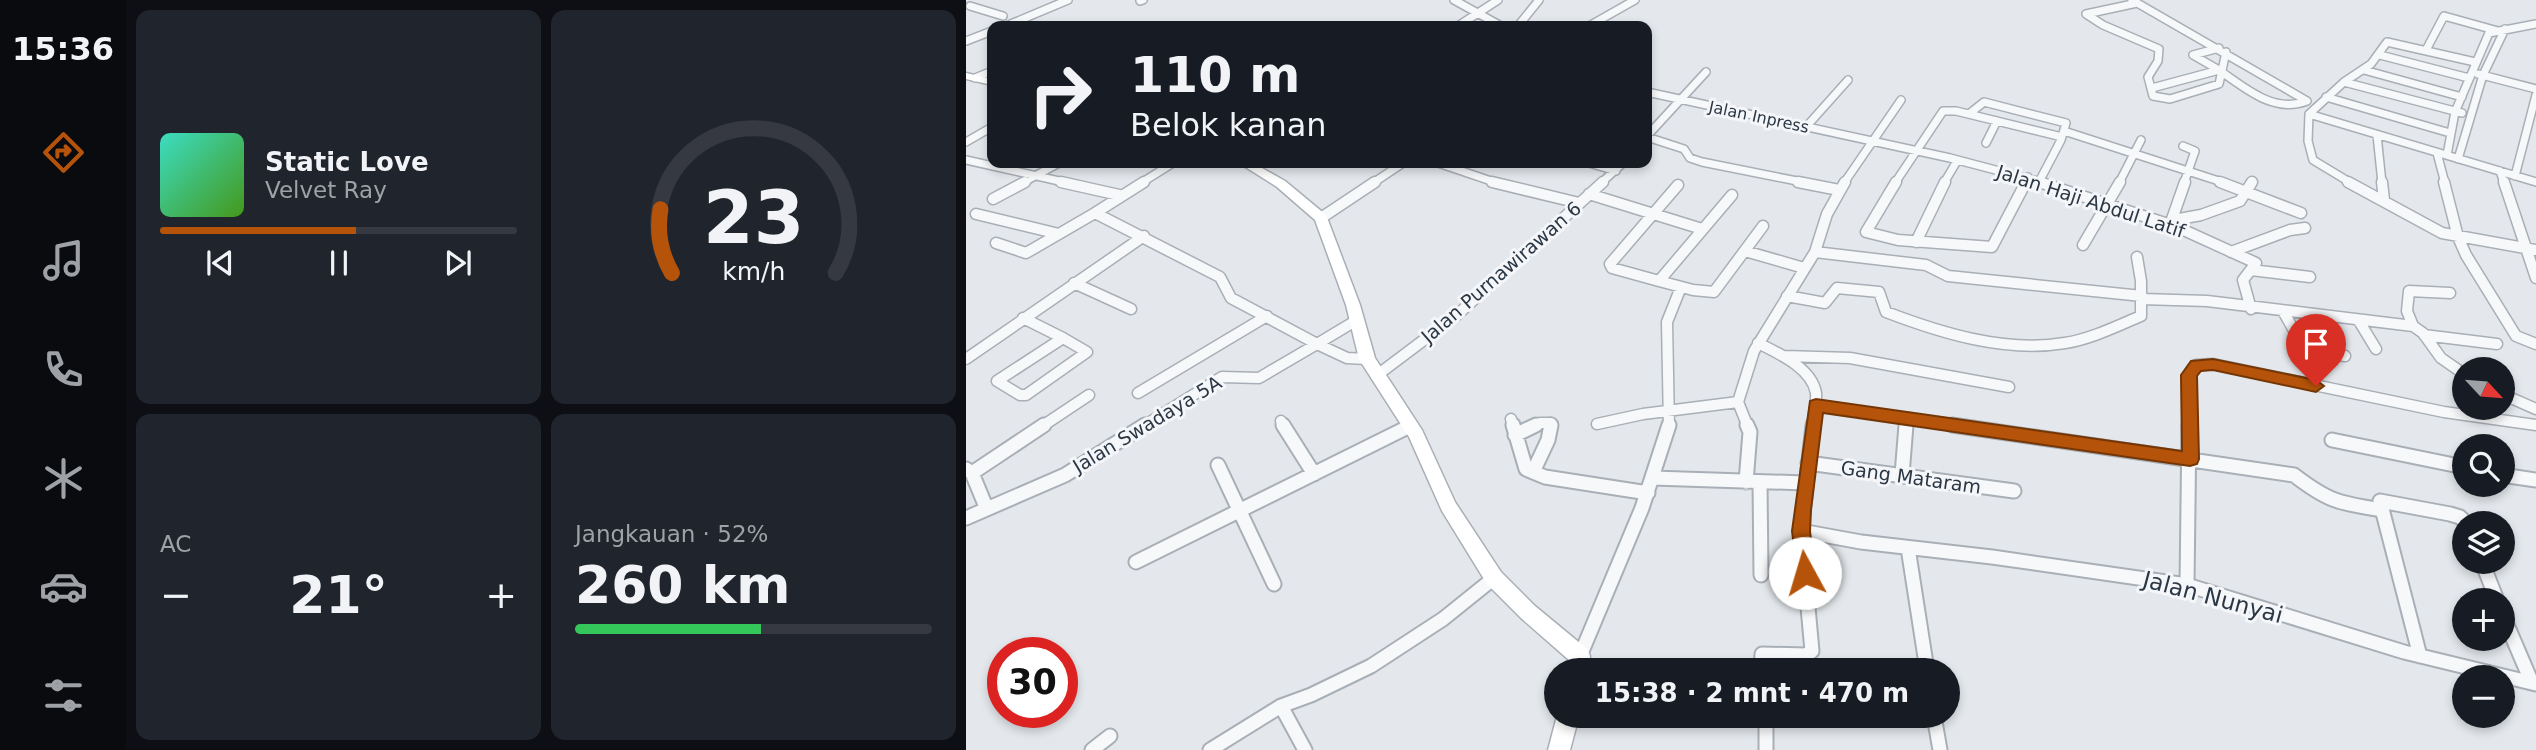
<!DOCTYPE html>
<html lang="id">
<meta charset="utf-8">
<style>
body{margin:0;font-family:"DejaVu Sans",sans-serif;background:#20242c;color:#f1f3f6;height:100vh;display:flex;flex-direction:column;font-size:26px;white-space:nowrap}
*{box-sizing:border-box;margin:0}
p{font-size:23px;color:#9ea1a6}
.icon{flex:none;width:38px;height:38px;fill:none;stroke:currentColor;stroke-width:2;stroke-linecap:round;stroke-linejoin:round}
.map{position:relative;flex:1;overflow:hidden}
.drawer{display:flex;flex-direction:column;gap:10px;padding:10px;background:#0d0f14;width:840px}
.drawer>*{flex:none}
.hud{position:absolute;left:21px;top:21px;width:665px;height:147px;border-radius:14px;box-shadow:0 4px 10px #0003;background:#171b24;color:#f1f3f6;overflow:hidden}
.needle{width:46px;rotate:116deg}
.tools{position:absolute;left:1486px;top:357px;display:grid;gap:14px}
.tools a{display:grid;place-items:center;width:63px;height:63px;border-radius:50%;background:#171b24;box-shadow:0 4px 10px #0003;font-size:35px}
.speed{position:absolute;left:21px;top:637px;display:flex;gap:14px;font-size:35px;font-weight:700;text-align:center}
.speed>*{display:grid;place-content:center;width:91px;height:91px;border-radius:50%;background:#171b24;box-shadow:0 4px 10px #0003;line-height:1}
.speed .limit{border:10px solid #d22;background:#fff;color:#111}
.pin{position:absolute;display:grid;place-items:center;width:60px;height:60px;color:#fff;margin:-72px -30px;border-radius:50% 50% 50% 0;rotate:-45deg;box-shadow:0 0 7px #0007}
.pin .icon{rotate:45deg}
.me{position:absolute;width:77px;margin:-38px;rotate:354deg;stroke-linejoin:round;filter:drop-shadow(0 0 5px #0008)}
.turn{display:flex;align-items:center;gap:24px;height:147px;padding:0 28px;font-size:32px}
.turn .icon{width:91px;height:91px;stroke-width:2.5}
.turn b{display:block;font-size:49px;line-height:60px}
.big{font-size:52px;font-weight:600;line-height:1.1}
.drawer .tile{flex:1;display:flex;flex-direction:column;justify-content:center;gap:10px;min-width:0;padding:0 24px;border-radius:14px;background:#20242c}
.drawer .dial{align-items:center;gap:0}
.dial svg{height:182px;overflow:visible;fill:none;stroke:#363941;stroke-width:7;stroke-linecap:round;text-anchor:middle}
.dial text{fill:#f1f3f6;stroke:none}
.song{display:flex;align-items:center;gap:21px}
.cover{width:84px;height:84px;border-radius:10px;background:linear-gradient(135deg,hsl(170 70% 55%),hsl(100 70% 35%))}
.played{height:7px;border-radius:4px;background:linear-gradient(90deg,#b45309 55%,#363941 55%)}
.keys{display:flex;justify-content:space-around;direction:ltr}
.heat{display:flex;justify-content:space-between;align-items:center;font-size:38px;direction:ltr}
.charge{height:10px;border-radius:5px;background:linear-gradient(90deg,#34c759 52%,#363941 0)}
.drawer .tiles{flex:1;display:grid;gap:10px;grid-template-columns:repeat(2,1fr)}
.trip{position:absolute;left:578px;top:658px;width:416px;height:70px;border-radius:35px;background:#171b24;box-shadow:0 4px 10px #0003;font-weight:600;line-height:70px;text-align:center}
main{display:flex;flex:1;min-height:0}
.dock{display:flex;flex-direction:column;width:126px;justify-content:space-around;align-items:center;background:#090b0e;color:#9ea1a6}
.dock .icon{width:49px;height:49px}
.dock .selected{color:#b45309}
.dock b{font-size:32px;color:#f1f3f6}
.map>svg:first-child{display:block}
.lines{fill:none;stroke-linecap:round;stroke-linejoin:round}
.street-far2-casing{stroke:#a9afb6;stroke-width:10}
.street-far1-casing{stroke:#a9afb6;stroke-width:13}
.street-casing{stroke:#a9afb6;stroke-width:17}
.secondary-casing{stroke:#a9afb6;stroke-width:3}
.street-far2{stroke:#f7f8fa;stroke-width:7}
.street-far1{stroke:#f7f8fa;stroke-width:10}
.street{stroke:#f7f8fa;stroke-width:13}
.secondary{fill:#fff;fill-rule:evenodd}
.route{fill:#b45309;stroke:#753606;stroke-width:2}
.labels{text-anchor:middle;dominant-baseline:central;stroke-width:6;stroke-linejoin:round;paint-order:stroke}
.far-street-label{font-size:16px;fill:#2b3744;stroke:#f4f6f9}
.street-label{font-size:19px;fill:#2b3744;stroke:#f4f6f9}
.near-street-label{font-size:23px;fill:#2b3744;stroke:#f4f6f9}
</style>
<main>
<nav class="dock">
<b>15:36</b>
<svg class="icon selected" aria-label="directions" viewBox="0 0 24 24"><path d="M12 3l9 9-9 9-9-9zM9 14v-3h6M13 9l2 2-2 2"/></svg>
<svg class="icon" aria-label="music" viewBox="0 0 24 24"><path d="M9 18V5l10-2v13"/><circle cx="6" cy="18" r="3"/><circle cx="16" cy="16" r="3"/></svg>
<svg class="icon" aria-label="phone" viewBox="0 0 24 24"><path d="M5 4h4l2 5-3 2q2 4 5 5l2-3 5 2v4C11 20 4 13 5 4z"/></svg>
<svg class="icon" aria-label="climate" viewBox="0 0 24 24"><path d="M12 3v18M4 7l16 10M4 17L20 7"/></svg>
<svg class="icon" aria-label="car" viewBox="0 0 24 24"><path d="M5 17H2v-5l4-1 3-4h7l3 4 3 1v5h-3M9 17h6M6 11h13"/><circle cx="7" cy="17" r="2"/><circle cx="17" cy="17" r="2"/></svg>
<svg class="icon" aria-label="filters" viewBox="0 0 24 24"><path d="M4 7h16M4 17h16"/><circle cx="9" cy="7" r="2"/><circle cx="15" cy="17" r="2"/></svg>
</nav>
<section class="drawer">
<div class="tiles">
<div class="tile">
<div class="song"><i class="cover"></i><div><b>Static Love</b><p>Velvet Ray</p></div></div>
<div class="played"></div>
<div class="keys"><svg class="icon" aria-label="previous" viewBox="0 0 24 24"><path d="M18 5L8 12l10 7zM5 5v14"/></svg><svg class="icon" aria-label="pause" viewBox="0 0 24 24"><path d="M8 5v14M16 5v14"/></svg><svg class="icon" aria-label="next" viewBox="0 0 24 24"><path d="M6 5l10 7-10 7zM19 5v14"/></svg></div>
</div>
<div class="tile dial"><svg viewBox="0 0 100 80">
<path d="M14 69A42 42 0 1 1 86 69"/>
<path d="M14 69A42 42 0 0 1 9 41" stroke="#b45309"/>
<text x="50" y="56" font-size="32" font-weight="700">23</text>
<text x="50" y="72" font-size="11">km/h</text>
</svg></div>
<div class="tile"><p>AC</p>
<div class="heat"><a>−</a><b class="big">21°</b><a>+</a></div>
</div>
<div class="tile"><p>Jangkauan · 52%</p><b class="big">260 km</b><div class="charge"></div></div>
</div>
</section>
<div class="map">
<svg width="1570" height="750" viewBox="0 0 1570 750">
<rect width="100%" height="100%" fill="#e4e8ec"/>
<g class="lines">
<defs>
<path id="street-far2" d="M 488,0 L 535,26
M 1166,0 L 1341,101 C 1308,114 1279,88 1253,70 L 1186,88
M 174,1 L 177,0
M 1171,3 L 1120,14 L 1137,25 L 1193,49 L 1192,61 L 1182,77 L 1187,96 L 1204,99 L 1253,84 L 1260,52
M 4,6 L 37,16
M 40,26 L 102,0
M 205,26 L 225,26
M 492,26 L 532,0
M 552,26 L 573,0
M 623,26 L 669,0
M 0,41 L 26,31
M 1253,48 L 1227,55 L 1253,70
M 1460,50 L 1478,16 L 1532,31
M 1414,55 L 1503,78
M 1398,70 L 1496,97
M 1512,74 L 1570,89
M 9,78 L 26,71
M 1378,82 L 1496,113
M 681,92 L 984,158 L 1079,183
M 1360,97 L 1484,133
M 1003,114 L 1018,102 L 1100,123 L 1095,140 L 1074,180
M 1343,114 L 1570,182
M 840,127 L 882,80
M 1098,131 L 1259,183
M 1411,135 L 1416,183
M 681,136 L 740,72
M 681,137 L 718,149 L 724,158 L 736,162 L 841,183
M 0,142 L 26,127
M 1020,143 L 1031,121
M 1217,146 L 1229,151 L 1218,183
M 1471,153 L 1479,183
M 1481,155 L 1489,112 L 1523,33 L 1570,24
M 1492,159 L 1517,75 L 1539,29
M 0,160 L 102,183
M 472,163 L 531,183
M 623,163 L 650,171
M 1534,171 L 1538,183
M 1549,176 L 1570,95
M 56,183 L 93,163
M 175,183 L 207,163
M 407,183 L 437,163
M 635,183 L 657,163
M 878,183 L 935,100
M 929,183 L 977,111 L 990,111 L 1096,137
M 978,183 L 991,161
M 1059,183 L 1062,177
M 1153,183 L 1175,140
M 1285,183 L 1286,181
M 1385,183 L 1347,160 L 1342,141 L 1343,114 L 1378,82 L 1405,64 L 1421,42 L 1509,62"/>
<path id="street-far1" d="M 95,182 L 153,195
M 178,182 L 129,213 L 254,277 L 265,298 L 351,344 L 391,320
M 526,182 L 613,203
M 832,182 L 873,190
M 930,182 L 900,232 L 932,240 L 1026,247 L 1060,182
M 1073,182 L 1211,227 L 1290,263 L 1277,280 L 1285,309
M 1254,182 L 1335,213
M 1382,182 L 1476,233 L 1570,250
M 1416,182 L 1418,200
M 1478,182 L 1492,237 L 1500,255 L 1550,336 L 1570,344
M 1538,182 L 1570,278
M 623,194 L 736,229
M 766,195 L 693,281 L 727,290 L 748,292 L 797,226
M 27,199 L 59,182
M 10,214 L 93,234
M 355,218 L 409,182
M 1208,220 L 1235,215 L 1274,201 L 1286,182
M 1205,222 L 1219,182
M 950,242 L 979,182
M 30,243 L 60,253 L 129,213
M 1117,245 L 1154,182
M 779,251 L 838,268
M 849,252 L 960,265 L 982,276 L 1176,296
M 1265,252 L 1324,230 L 1339,228
M 1285,270 L 1344,277
M 693,281 L 646,268 L 644,264 L 712,185
M 108,283 L 165,309
M 821,296 L 859,303 L 871,288 L 913,292 L 920,312 C 975,333 1039,353 1099,343 C 1125,339 1151,326 1175,316 L 1175,281 L 1171,257
M 1176,299 L 1241,301 L 1447,326 L 1457,333 L 1475,358 L 1498,374
M 1317,311 L 1338,348 L 1379,356
M 57,318 L 97,338
M 1393,321 L 1410,349
M 1447,326 L 1441,311 L 1443,291 L 1484,293
M 1458,335 L 1531,344
M 97,338 L 121,352 L 60,395 L 54,395 L 31,381 Z
M 792,343 C 812,353 846,368 850,393 C 851,403 847,417 846,427
M 818,356 L 884,358 L 1043,387
M 0,359 L 178,236
M 410,376 L 491,315 L 637,182
M 172,393 L 301,316
M 1536,394 L 1570,409
M 850,405 L 998,427
M 545,419 L 547,427
M 315,421 L 319,427
M 631,424 L 677,414 L 772,402
M 75,427 L 123,395
M 176,427 L 256,377 L 293,378 L 351,344 L 381,358 L 401,359
M 566,427 L 574,423 L 585,423 L 584,427
M 703,427 L 701,322 L 715,287
M 782,427 L 772,402 L 788,351 L 849,252 L 861,214 L 879,182
M 940,427 L 940,420
M 1223,427 L 1223,375 L 1230,365 L 1247,364 L 1478,412 L 1570,425"/>
<path id="street" d="M 317,425 L 348,474
M 547,425 L 560,469 L 579,477 L 682,493
M 986,425 L 1328,475 C 1363,502 1373,503 1416,510
M 549,435 L 570,425
M 1366,440 L 1498,467
M 842,463 L 1048,491
M 252,465 L 308,584
M 0,469 L 6,473 L 20,507
M 567,472 L 582,440 L 585,425
M 6,473 L 78,425
M 936,475 L 940,425
M 1536,475 L 1570,480
M 687,478 L 839,483
M 780,482 L 784,432 L 781,425
M 794,482 L 795,575
M 0,518 L 99,475 L 179,425
M 835,531 L 895,542 L 1026,557 L 1221,585 L 1438,652 L 1570,684
M 942,548 L 961,670
M 170,562 L 444,426
M 1516,562 L 1531,600
M 1221,585 L 1223,425
M 1536,613 L 1566,683
M 614,656 L 676,508 L 703,425
M 1454,656 L 1414,501 L 1484,514 L 1494,517 L 1500,523
M 795,670 L 796,654 L 840,655 L 846,651 L 835,531 L 847,425
M 315,706 L 339,750
M 800,716 L 800,750
M 968,716 L 974,750
M 126,750 L 144,736
M 244,750 L 315,706 L 345,695 L 405,666 L 477,619 L 528,578"/>
<path id="secondary" d="M 0,73 L 26,79 L 26,85 L 0,79 Z
M 273,163 L 287,163 L 319,181 L 360,215 L 394,305 L 409,358 L 456,430 L 489,502 L 535,572 L 569,606 L 621,649 L 624,656 L 622,670 L 602,670 L 603,660 L 555,618 L 521,584 L 476,511 L 443,437 L 393,359 L 380,305 L 349,220 L 311,187 Z
M 591,716 L 613,716 L 604,750 L 582,750 Z"/>
</defs>
<use href="#street-far2" class="street-far2-casing"/>
<use href="#street-far1" class="street-far1-casing"/>
<use href="#street" class="street-casing"/>
<use href="#secondary" class="secondary-casing"/>
<use href="#street-far2" class="street-far2"/>
<use href="#street-far1" class="street-far1"/>
<use href="#street" class="street"/>
<use href="#secondary" class="secondary"/>
</g>
<path class="route" d="M 1247,359 L 1350,380 L 1358,386 L 1350,392 L 1247,370 L 1235,371 L 1231,376 L 1233,459 L 1231,464 L 1224,466 L 857,413 L 845,510 L 844,531 L 849,573 L 846,579 L 839,581 L 832,579 L 826,531 L 844,401 L 850,399 L 1216,451 L 1215,375 L 1225,361 Z"/>
<g class="labels">
<g class="far-street-label">
<text transform="translate(793 117) rotate(12)">Jalan Inpress</text>
</g>
<g class="street-label">
<text transform="translate(1125 201) rotate(18)">Jalan Haji Abdul Latif</text>
<text transform="translate(535 272) rotate(-41)">Jalan Purnawirawan 6</text>
<text transform="translate(181 424) rotate(-31)">Jalan Swadaya 5A</text>
<text transform="translate(945 477) rotate(8)">Gang Mataram</text>
</g>
<g class="near-street-label">
<text transform="translate(1247 597) rotate(15)">Jalan Nunyai</text>
</g>
</g>
</svg>
<div class="tools">
<a><svg class="needle" viewBox="-14 -14 28 28"><path d="M0-13l5 13h-10z" fill="#e53935"/><path d="M0 13l5-13h-10z" fill="#9ea1a6"/></svg></a>
<a><svg class="icon" aria-label="search" viewBox="0 0 24 24"><circle cx="10" cy="10" r="6"/><path d="M15 15l6 6"/></svg></a>
<a><svg class="icon" aria-label="layers" viewBox="0 0 24 24"><path d="M12 4l9 5-9 5-9-5zM3 14l9 5 9-5"/></svg></a>
<a>+</a>
<a>−</a>
</div>
<div class="speed"><div class="limit">30</div></div>
<div class="pin" style="left:1350px;top:386px;background:#d93025"><svg class="icon" aria-label="arrive" viewBox="0 0 24 24"><path d="M6 21V4h12l-3 4 3 4H6"/></svg></div>
<svg class="me" style="left:839px;top:573px" viewBox="-20 -20 40 40"><circle r="19" fill="#fff"/><path d="M0-13L10 11 0 6-10 11z" fill="#b45309"/></svg>
<div class="trip">15:38 · 2 mnt · 470 m</div>
<div class="hud">
<div class="turn"><svg class="icon" aria-label="right" viewBox="0 0 24 24"><path d="M7 20v-9h11M14 6l5 5-5 5"/></svg><div><b>110 m</b>Belok kanan</div></div>
</div>
</div>
</main>
